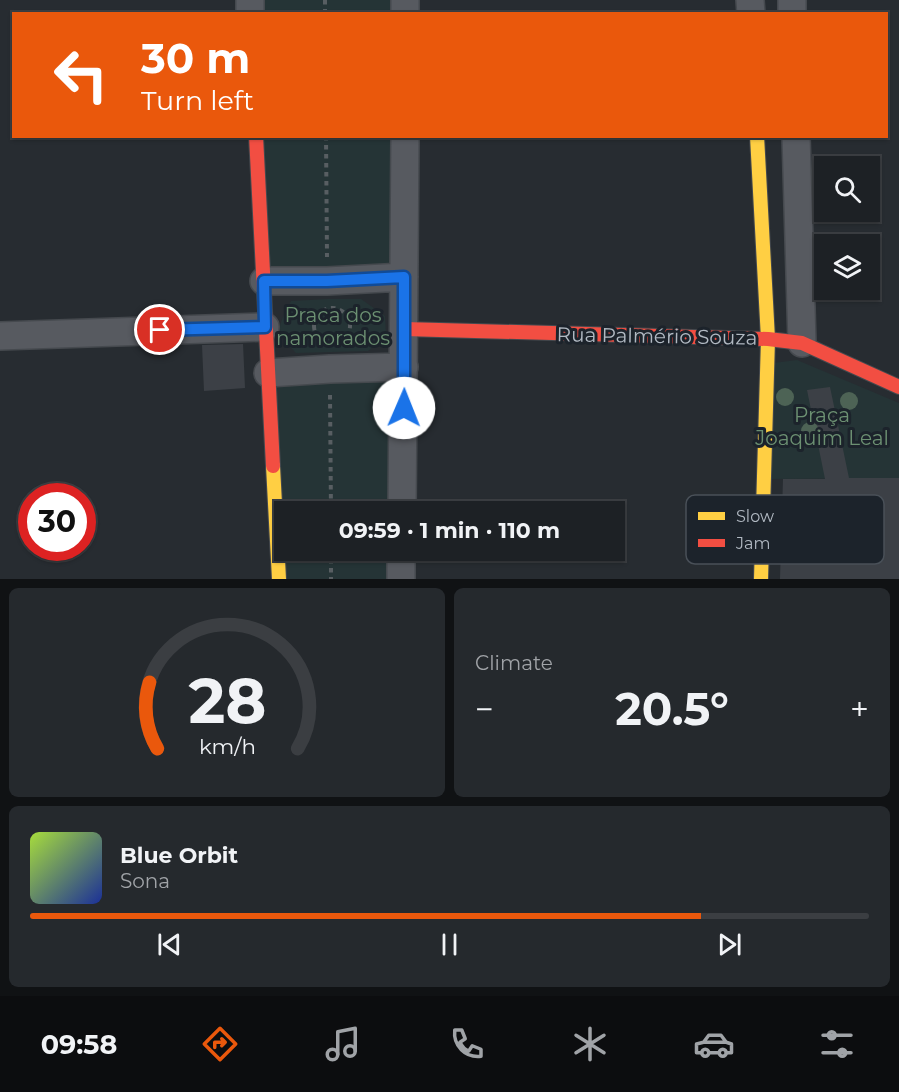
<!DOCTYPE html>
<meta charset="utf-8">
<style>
body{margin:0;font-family:Montserrat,sans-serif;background:#25292d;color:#f1f3f6;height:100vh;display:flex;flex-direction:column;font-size:22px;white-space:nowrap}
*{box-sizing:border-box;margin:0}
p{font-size:20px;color:#a0a3a7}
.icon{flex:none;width:33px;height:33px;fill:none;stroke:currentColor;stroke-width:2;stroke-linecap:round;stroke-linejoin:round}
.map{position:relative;height:579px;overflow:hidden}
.panel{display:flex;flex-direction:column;gap:9px;padding:9px;background:#101214;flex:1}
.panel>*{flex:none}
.guide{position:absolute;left:12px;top:12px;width:876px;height:126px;border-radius:0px;box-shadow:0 2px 4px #0004,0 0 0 2px #3b3e42;background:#ea580c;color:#fff;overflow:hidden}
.tools{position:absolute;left:814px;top:156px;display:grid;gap:12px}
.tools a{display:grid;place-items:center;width:66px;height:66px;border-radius:0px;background:#1d2125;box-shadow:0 2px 4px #0004,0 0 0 2px #3b3e42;font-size:30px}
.speed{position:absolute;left:18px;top:483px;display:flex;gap:12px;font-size:30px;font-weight:700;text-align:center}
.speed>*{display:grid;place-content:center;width:78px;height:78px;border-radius:50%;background:#1d2125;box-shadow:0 2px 4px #0004,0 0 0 2px #3b3e42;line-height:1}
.speed .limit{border:9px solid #d22;background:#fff;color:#111}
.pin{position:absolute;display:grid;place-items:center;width:51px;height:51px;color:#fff;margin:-26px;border:3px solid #fff;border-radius:50%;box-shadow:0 2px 6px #0007}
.me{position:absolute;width:66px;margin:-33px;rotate:1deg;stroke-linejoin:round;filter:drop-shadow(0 0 4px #0008)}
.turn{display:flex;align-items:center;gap:21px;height:126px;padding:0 30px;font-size:27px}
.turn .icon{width:78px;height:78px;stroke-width:2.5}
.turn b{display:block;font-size:42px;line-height:51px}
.big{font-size:45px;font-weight:700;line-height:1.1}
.panel .tile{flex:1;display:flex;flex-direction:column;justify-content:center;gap:9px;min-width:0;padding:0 21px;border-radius:9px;background:#25292d}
.panel .dial{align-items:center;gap:0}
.dial svg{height:156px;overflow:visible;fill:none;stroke:#3b3e42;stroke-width:7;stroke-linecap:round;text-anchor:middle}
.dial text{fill:#f1f3f6;stroke:none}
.song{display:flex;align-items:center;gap:18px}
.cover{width:72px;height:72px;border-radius:9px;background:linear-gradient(135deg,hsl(80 70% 55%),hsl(230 70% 35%))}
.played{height:6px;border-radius:3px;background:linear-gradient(90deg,#ea580c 80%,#3b3e42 80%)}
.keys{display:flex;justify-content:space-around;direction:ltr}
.heat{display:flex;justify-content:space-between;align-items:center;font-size:33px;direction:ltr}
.panel .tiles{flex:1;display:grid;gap:9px;grid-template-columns:1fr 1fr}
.tile:last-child{grid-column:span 2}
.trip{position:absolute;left:274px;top:501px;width:351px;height:60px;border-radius:0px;background:#1d2125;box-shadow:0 2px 4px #0004,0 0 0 2px #3b3e42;font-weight:700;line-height:60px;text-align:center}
.tab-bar{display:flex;height:96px;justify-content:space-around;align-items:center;background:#0c0d0f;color:#a0a3a7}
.tab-bar .icon{width:42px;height:42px}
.tab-bar .active{color:#ea580c}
.tab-bar b{font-size:27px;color:#f1f3f6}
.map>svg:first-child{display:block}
.green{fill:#253436}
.building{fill:#3c4046}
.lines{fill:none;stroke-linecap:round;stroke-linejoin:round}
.street-casing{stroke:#45494e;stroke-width:30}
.slow-casing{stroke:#45494e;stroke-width:16}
.jam-casing{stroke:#45494e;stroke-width:16}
.path{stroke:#585e62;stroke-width:4;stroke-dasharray:4.5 4.5;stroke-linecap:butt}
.street{stroke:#575a60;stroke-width:27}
.slow{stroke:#ffcf43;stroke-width:14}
.jam{stroke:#f24e42;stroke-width:14}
.tree{fill:#4d6355}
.route-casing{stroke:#114b97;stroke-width:15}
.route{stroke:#1a73e8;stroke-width:10}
.labels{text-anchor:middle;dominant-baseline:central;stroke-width:6;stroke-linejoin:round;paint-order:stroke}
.park-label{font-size:20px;fill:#6c9072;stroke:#1c232b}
.street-label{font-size:20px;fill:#b1b9c2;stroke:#1c232b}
.key{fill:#1c232b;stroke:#495058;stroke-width:1.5}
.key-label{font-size:16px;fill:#b1b9c2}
</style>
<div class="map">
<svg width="899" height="579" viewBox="0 0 899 579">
<rect width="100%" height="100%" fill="#272c31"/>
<path class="green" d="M 257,0 L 397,0 L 398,13 L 258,13 Z
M 263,137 L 401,137 L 404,273 L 268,277 Z
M 328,299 L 361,299 L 385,316 L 386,336 L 368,351 L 296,353 C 274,330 277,329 291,301 Z
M 797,360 L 899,403 L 899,478 L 768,479 L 773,363 Z
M 399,371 L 397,511 L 285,512 L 285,550 L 397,551 L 396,579 L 273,579 L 271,376 Z"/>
<path class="building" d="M 243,344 L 245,388 L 204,391 L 202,345 Z
M 830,387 L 849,478 L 899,478 L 899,579 L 780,579 L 783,479 L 825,479 L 807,390 Z"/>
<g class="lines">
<defs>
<path id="street" d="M 250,0 L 250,14
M 750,0 L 751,14
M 792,0 L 792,14
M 405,14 L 405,0
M 796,136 L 802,343
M 264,281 L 327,281 L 404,277
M 0,336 L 265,327
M 268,373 L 330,369 L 404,367
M 402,512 L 405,136
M 401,579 L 401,550"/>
<path id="slow" d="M 757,136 L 768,339 L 761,579
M 273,466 L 279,579"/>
<path id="jam" d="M 256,136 L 273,466
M 404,329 L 768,339 L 802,343 L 899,387"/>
</defs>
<use href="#street" class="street-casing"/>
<use href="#slow" class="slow-casing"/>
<use href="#jam" class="jam-casing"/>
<path class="path" d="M 325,0 L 325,14
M 326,136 L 327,257
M314 326a18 18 0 1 1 36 0a18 18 0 1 1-36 0Z
M 330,395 L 331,512
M 331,550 L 331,579"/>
<use href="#street" class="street"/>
<use href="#slow" class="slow"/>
<use href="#jam" class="jam"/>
</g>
<g class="tree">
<circle cx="785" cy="397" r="9"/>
<circle cx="849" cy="401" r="9"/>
<circle cx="810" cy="431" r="9"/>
</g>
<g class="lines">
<defs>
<path id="route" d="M 160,330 L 265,327 L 264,281 L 327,281 L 404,277 L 404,408"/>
</defs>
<use href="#route" class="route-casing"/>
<use href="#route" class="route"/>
</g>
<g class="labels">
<g class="park-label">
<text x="333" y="315">Praca dos<tspan x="333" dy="23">namorados</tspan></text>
<text x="822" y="415">Praça<tspan x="822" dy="23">Joaquim Leal</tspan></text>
</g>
<g class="street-label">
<text transform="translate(657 336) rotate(1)">Rua Palmério Souza</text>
</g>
</g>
<rect x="686" y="495" width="198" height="69" rx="9" class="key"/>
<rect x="698" y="512" width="27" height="8" fill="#ffcf43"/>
<rect x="698" y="539" width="27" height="8" fill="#f24e42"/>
<g class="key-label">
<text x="736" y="522">Slow</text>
<text x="736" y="549">Jam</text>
</g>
</svg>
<div class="tools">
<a><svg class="icon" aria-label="search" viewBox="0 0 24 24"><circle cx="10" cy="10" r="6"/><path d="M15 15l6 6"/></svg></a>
<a><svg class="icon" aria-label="layers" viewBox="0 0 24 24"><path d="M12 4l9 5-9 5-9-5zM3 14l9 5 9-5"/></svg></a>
</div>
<div class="speed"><div class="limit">30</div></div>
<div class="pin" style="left:160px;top:330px;background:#d93025"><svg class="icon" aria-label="arrive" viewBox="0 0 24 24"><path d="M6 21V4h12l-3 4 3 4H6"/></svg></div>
<svg class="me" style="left:404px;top:408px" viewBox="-20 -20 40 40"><circle r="19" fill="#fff"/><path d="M0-13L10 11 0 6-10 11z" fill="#1a73e8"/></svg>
<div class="trip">09:59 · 1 min · 110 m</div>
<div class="guide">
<div class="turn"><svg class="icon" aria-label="left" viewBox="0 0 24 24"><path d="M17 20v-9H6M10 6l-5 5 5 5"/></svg><div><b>30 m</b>Turn left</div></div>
</div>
</div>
<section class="panel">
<div class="tiles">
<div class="tile dial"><svg viewBox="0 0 100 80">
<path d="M14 69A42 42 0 1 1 86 69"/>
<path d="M14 69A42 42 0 0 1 10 35" stroke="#ea580c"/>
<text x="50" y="56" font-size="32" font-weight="700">28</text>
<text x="50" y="72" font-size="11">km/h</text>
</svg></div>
<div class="tile"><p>Climate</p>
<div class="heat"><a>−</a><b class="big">20.5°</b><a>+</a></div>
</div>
<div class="tile">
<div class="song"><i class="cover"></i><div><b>Blue Orbit</b><p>Sona</p></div></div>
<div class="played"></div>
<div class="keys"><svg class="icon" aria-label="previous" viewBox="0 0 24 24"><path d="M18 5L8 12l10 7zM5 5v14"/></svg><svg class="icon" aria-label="pause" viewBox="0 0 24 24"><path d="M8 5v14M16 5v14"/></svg><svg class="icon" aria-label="next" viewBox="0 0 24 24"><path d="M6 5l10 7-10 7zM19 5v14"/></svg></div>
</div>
</div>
</section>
<nav class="tab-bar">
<b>09:58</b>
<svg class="icon active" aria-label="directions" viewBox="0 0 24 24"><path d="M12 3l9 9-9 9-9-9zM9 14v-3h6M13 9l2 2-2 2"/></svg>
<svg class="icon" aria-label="music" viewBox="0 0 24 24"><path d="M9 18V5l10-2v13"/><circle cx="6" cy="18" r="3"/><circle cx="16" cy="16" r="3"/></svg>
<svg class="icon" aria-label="phone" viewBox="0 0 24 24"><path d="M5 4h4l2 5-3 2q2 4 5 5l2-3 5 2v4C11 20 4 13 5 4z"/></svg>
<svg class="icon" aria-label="climate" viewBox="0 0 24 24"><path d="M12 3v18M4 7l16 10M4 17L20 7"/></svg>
<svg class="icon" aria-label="car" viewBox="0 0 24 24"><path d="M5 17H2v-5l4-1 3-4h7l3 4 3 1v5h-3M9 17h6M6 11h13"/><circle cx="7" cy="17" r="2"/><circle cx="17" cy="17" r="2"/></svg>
<svg class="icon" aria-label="filters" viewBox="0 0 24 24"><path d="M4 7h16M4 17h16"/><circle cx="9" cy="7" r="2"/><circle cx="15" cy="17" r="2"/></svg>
</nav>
